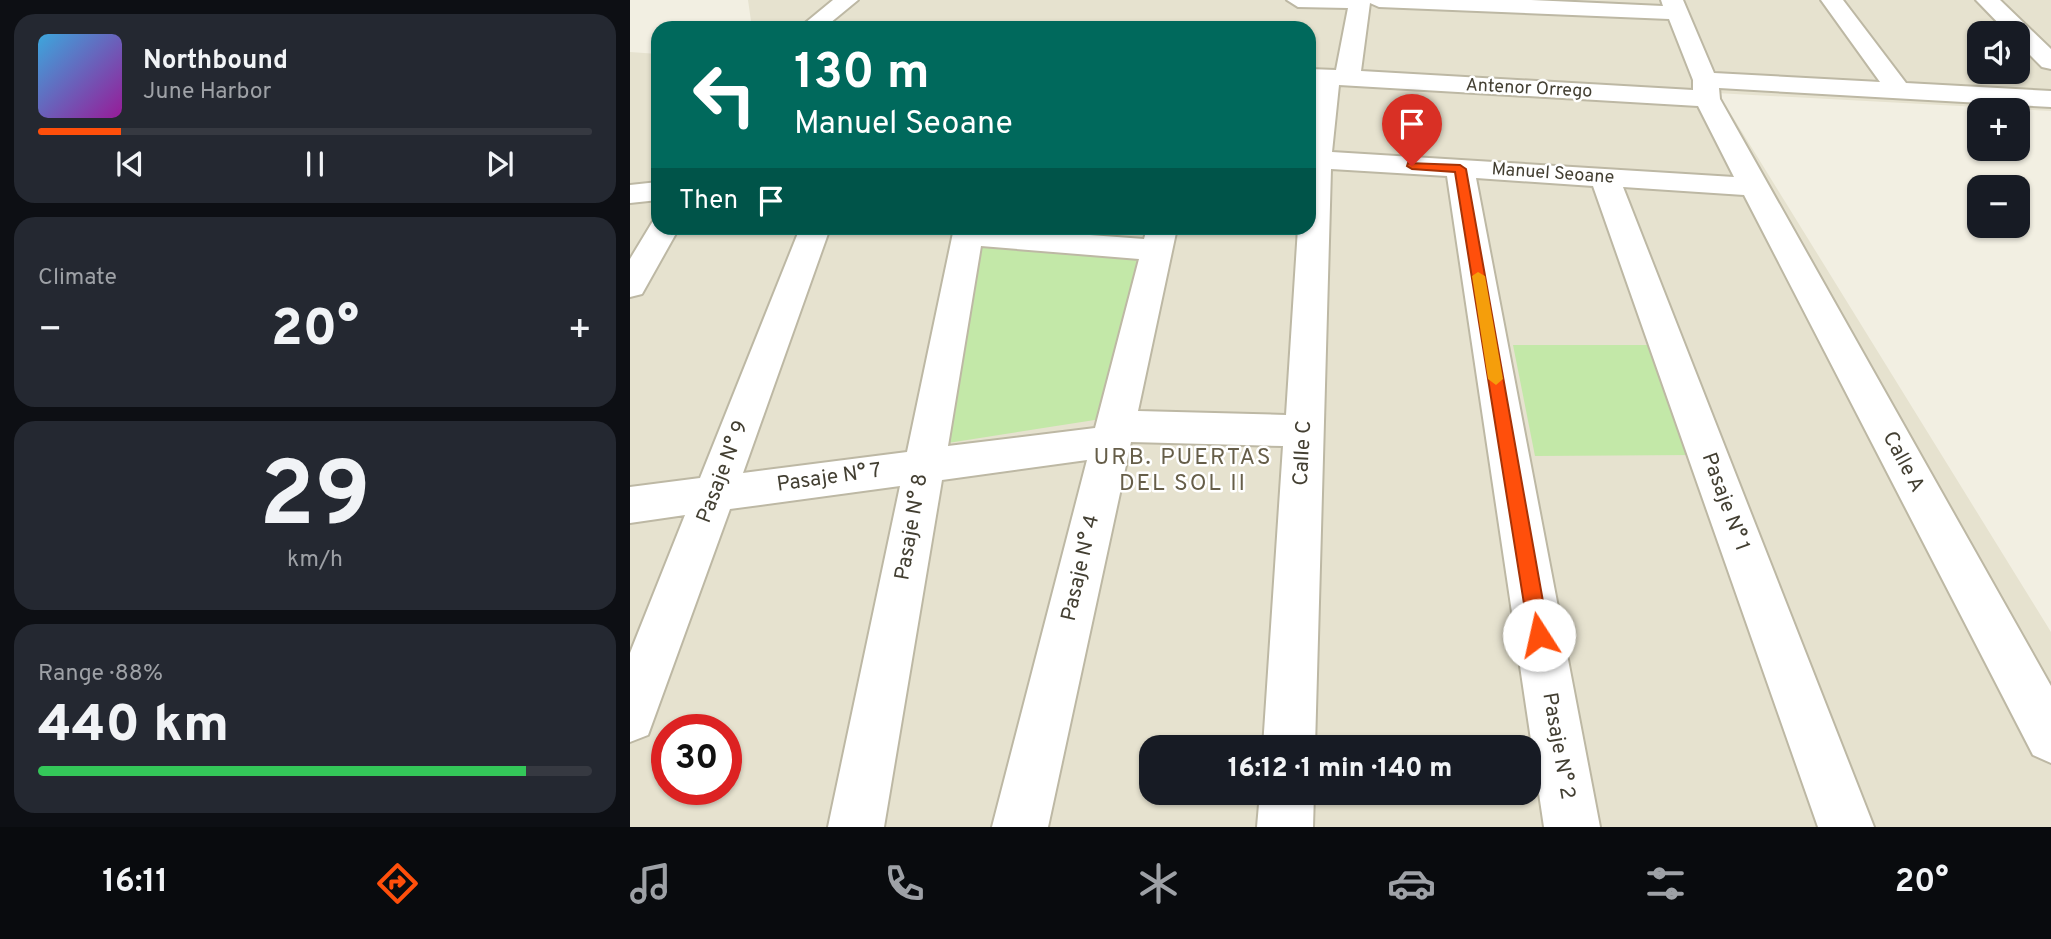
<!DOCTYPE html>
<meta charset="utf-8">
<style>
body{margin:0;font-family:Overpass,sans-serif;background:#242831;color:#f1f3f6;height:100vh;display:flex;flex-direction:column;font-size:26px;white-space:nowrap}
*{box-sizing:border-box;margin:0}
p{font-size:23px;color:#9ea1a6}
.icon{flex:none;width:38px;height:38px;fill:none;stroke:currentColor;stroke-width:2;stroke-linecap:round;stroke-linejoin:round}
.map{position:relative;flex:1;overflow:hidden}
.panel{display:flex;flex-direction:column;gap:14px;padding:14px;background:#0d0f14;width:630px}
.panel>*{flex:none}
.guide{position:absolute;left:21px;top:21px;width:665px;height:214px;border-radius:21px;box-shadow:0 2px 5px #0004;background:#00695c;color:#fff;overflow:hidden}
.buttons{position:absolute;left:1337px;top:21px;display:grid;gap:14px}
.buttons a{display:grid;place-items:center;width:63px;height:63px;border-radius:14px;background:#171b24;box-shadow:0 2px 5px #0004;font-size:35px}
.speed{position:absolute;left:21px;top:714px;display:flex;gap:14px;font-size:35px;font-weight:700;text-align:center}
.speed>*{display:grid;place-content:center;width:91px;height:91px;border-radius:50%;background:#171b24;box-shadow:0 2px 5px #0004;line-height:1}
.speed .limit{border:10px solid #d22;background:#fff;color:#111}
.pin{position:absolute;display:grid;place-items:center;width:60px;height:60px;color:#fff;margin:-72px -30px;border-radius:50% 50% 50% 0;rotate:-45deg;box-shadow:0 0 7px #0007}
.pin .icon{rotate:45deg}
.me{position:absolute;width:77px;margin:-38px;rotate:350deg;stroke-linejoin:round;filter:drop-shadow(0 0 5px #0008)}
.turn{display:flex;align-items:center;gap:24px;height:147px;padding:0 28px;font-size:32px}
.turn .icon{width:91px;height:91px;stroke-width:2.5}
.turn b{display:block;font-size:49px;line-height:60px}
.then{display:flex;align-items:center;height:66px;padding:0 28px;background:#0003;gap:14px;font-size:26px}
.big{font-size:52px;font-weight:800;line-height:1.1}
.panel .widget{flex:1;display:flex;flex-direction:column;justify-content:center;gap:10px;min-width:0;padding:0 24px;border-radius:21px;background:#242831}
.panel .dial{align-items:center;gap:0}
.dial b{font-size:91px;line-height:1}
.song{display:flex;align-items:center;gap:21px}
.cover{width:84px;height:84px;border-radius:10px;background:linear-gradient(135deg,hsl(200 70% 55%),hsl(300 70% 35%))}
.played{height:7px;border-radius:4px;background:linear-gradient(90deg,#ff4f0b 15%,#363941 15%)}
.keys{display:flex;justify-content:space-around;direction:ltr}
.heat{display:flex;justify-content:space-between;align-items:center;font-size:38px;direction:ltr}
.charge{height:10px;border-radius:5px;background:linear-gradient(90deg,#34c759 88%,#363941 0)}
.trip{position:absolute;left:509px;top:735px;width:402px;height:70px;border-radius:21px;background:#171b24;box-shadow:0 2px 5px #0004;font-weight:800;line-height:70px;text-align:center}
.tabs{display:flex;height:112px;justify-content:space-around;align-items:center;background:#090b0e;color:#9ea1a6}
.tabs .icon{width:49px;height:49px}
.tabs .active{color:#ff4f0b}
.tabs b{font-size:32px;color:#f1f3f6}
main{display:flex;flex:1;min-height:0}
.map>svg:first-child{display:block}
.residential{fill:#e6e2cf;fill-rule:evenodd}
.green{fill:#c3e8a8}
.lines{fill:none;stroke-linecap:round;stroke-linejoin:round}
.minor-casing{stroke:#bdb8a4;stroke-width:4}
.minor{fill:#fff;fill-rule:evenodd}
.route{fill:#ff4f0b;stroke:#a63307;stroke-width:2}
.slow{fill:#f59e0b}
.labels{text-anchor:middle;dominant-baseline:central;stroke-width:5;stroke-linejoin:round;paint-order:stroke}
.far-street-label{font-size:18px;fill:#433f32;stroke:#fff}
.street-label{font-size:21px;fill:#433f32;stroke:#fff}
.neighbourhood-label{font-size:23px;letter-spacing:2px;fill:#665e49;stroke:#fff}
</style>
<main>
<section class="panel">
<div class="widget">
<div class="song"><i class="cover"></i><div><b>Northbound</b><p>June Harbor</p></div></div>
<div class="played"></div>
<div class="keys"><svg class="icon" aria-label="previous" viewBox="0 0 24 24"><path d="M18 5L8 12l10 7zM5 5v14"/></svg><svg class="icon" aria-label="pause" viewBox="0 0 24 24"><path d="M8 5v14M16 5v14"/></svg><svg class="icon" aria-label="next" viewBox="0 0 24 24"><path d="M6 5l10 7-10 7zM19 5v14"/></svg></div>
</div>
<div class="widget"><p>Climate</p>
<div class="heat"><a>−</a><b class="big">20°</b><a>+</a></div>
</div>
<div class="widget dial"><b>29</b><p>km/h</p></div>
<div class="widget"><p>Range · 88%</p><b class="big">440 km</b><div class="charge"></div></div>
</section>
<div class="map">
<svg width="1421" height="827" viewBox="0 0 1421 827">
<rect width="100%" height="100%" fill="#f2efe2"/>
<path class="residential" d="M 118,0 L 1421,0 L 1421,111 L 679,71 L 679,28 L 122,28 ZM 1349,33 L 1388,33 L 1388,72 L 1349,72 Z
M 0,52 L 28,54 L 28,228 L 679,228 L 679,84 L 1096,106 L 1421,632 L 1421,827 L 0,827 ZM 37,730 L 96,730 L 96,789 L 37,789 ZM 522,747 L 900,747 L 900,793 L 522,793 Z"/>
<path class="green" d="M 351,242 L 515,251 L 471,419 L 318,443 Z
M 883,345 L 1025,345 L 1065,455 L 905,456 Z"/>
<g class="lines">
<defs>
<path id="minor" d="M 203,0 L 228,0 L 194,28 L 169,28 Z
M 657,0 L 901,0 L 1033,6 L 1031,0 L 1053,0 L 1084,73 L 1250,82 L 1191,0 L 1213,0 L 1276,83 L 1421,91 L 1421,107 L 1089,88 L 1090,99 L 1421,686 L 1421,763 L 1403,755 L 1114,195 L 993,187 L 1244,827 L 1188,827 L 963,186 L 846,178 L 970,827 L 914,827 L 817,176 L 701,169 L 685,747 L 633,747 L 653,446 L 501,442 L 418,827 L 362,827 L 457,460 L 312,480 L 254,827 L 198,827 L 270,486 L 100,509 L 18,735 L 0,742 L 0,653 L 55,515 L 0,523 L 0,487 L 70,478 L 170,228 L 200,228 L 113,473 L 277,452 L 324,228 L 367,228 L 514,239 L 517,228 L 547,228 L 508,411 L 656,415 L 668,228 L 679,228 L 679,120 L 685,84 L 679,83 L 679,69 L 706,70 L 718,8 L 668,7 ZM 740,3 L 749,7 L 1039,19 L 1063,80 L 1063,90 L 731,71 ZM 709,85 L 1068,106 L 1104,177 L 702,152 ZM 351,246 L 509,259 L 465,428 L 318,446 Z
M 1346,0 L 1370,0 L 1421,49 L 1421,69 L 1412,67 L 1388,43 L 1388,33 L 1378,33 Z
M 28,182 L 28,200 L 0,203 L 0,185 Z
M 28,220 L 28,228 L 49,228 L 12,294 L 0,297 L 0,259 L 23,221 Z
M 630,793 L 684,793 L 683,827 L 627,827 Z"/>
</defs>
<use href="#minor" class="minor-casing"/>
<use href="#minor" class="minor"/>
</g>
<path class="route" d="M 778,163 L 830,165 L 836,169 L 919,635 L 916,641 L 909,644 L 902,641 L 899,635 L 825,172 L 782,169 L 777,166 Z"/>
<path class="slow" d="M 848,272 L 855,276 L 873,379 L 866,385 L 858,379 L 842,276 Z"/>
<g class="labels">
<g class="far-street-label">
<text transform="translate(899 89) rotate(3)">Antenor Orrego</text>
<text transform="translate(923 174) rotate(4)">Manuel Seoane</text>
</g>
<g class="street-label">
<text transform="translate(673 453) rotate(-87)">Calle C</text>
<text transform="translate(1273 462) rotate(62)">Calle A</text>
<text transform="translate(93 472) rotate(-69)">Pasaje N° 9</text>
<text transform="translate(199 478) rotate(-8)">Pasaje N° 7</text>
<text transform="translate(1095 502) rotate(70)">Pasaje N° 1</text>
<text transform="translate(282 527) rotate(-80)">Pasaje N° 8</text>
<text transform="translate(451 568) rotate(-77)">Pasaje N° 4</text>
<text transform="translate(928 746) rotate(80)">Pasaje N° 2</text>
</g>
<g class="neighbourhood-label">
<text x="553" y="458">URB. PUERTAS<tspan x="553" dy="26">DEL SOL II</tspan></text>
</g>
</g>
</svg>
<div class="buttons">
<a><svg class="icon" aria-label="sound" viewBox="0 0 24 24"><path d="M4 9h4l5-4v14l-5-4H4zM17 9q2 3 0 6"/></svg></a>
<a>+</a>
<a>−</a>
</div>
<div class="speed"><div class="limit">30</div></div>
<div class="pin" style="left:782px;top:166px;background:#d93025"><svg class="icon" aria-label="arrive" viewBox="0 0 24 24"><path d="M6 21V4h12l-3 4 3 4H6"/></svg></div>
<svg class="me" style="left:909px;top:635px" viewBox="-20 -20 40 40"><circle r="19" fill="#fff"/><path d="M0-13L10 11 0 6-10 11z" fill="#ff4f0b"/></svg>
<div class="trip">16:12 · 1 min · 140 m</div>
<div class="guide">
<div class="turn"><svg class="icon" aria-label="left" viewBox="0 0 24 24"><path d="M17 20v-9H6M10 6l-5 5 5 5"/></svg><div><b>130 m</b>Manuel Seoane</div></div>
<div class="then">Then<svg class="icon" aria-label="arrive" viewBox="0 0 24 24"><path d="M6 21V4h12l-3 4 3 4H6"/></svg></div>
</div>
</div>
</main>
<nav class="tabs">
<b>16:11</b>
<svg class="icon active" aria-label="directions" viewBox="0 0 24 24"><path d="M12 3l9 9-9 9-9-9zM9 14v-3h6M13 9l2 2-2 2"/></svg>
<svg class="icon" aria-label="music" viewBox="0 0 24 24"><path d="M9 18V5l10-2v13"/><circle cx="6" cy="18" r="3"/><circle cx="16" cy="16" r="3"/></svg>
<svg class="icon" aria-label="phone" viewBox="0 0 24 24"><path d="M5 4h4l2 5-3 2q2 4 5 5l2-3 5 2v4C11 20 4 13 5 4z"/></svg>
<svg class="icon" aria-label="climate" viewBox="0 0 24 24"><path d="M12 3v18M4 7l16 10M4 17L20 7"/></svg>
<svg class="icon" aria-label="car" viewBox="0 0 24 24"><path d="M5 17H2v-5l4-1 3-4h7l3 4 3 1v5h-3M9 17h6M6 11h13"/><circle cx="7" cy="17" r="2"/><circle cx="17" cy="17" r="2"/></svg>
<svg class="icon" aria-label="filters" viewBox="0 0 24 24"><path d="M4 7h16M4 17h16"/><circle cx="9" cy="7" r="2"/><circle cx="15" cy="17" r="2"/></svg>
<b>20°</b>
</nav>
